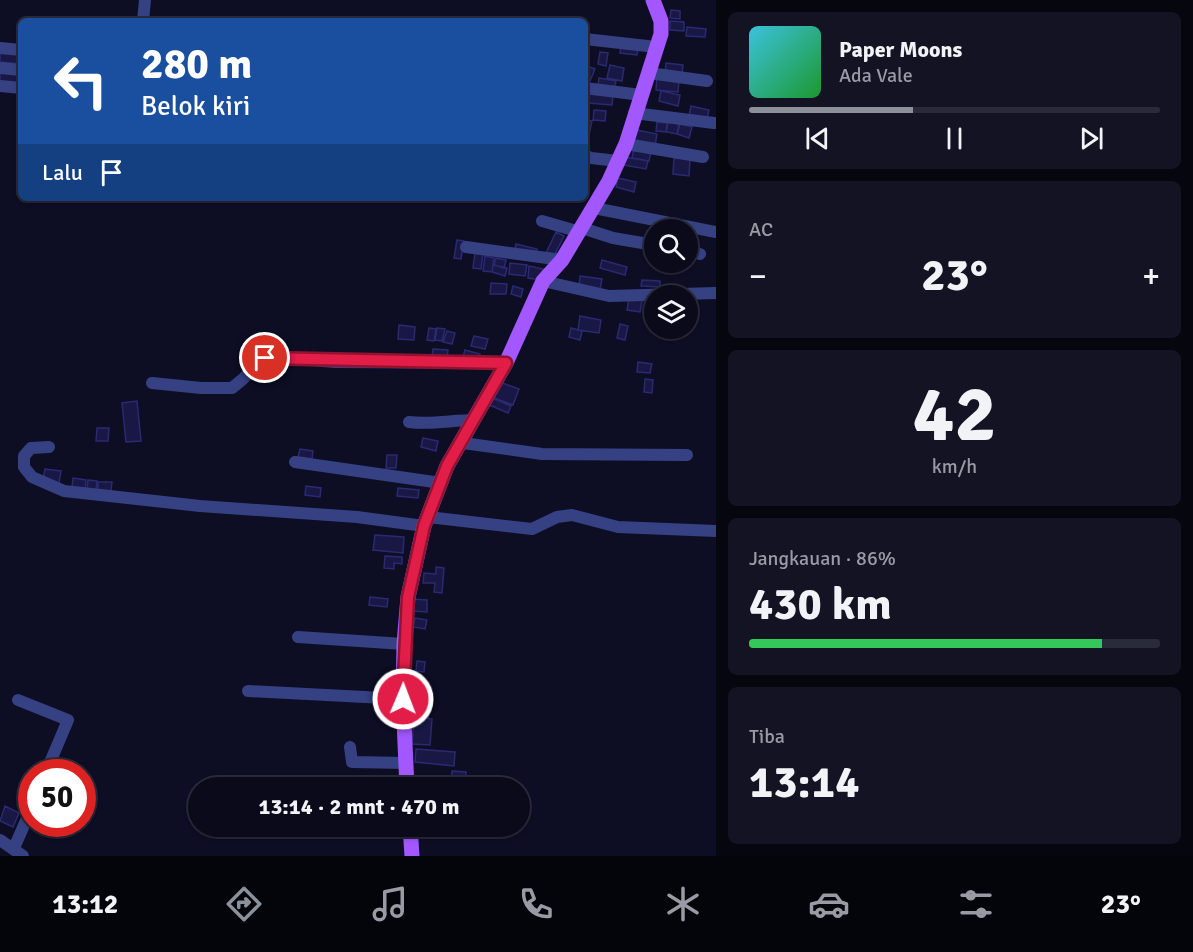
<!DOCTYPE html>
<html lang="id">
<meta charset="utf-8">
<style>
body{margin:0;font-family:Signika,sans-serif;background:#131324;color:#f1f3f6;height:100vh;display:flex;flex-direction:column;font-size:22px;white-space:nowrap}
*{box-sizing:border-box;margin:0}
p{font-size:20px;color:#999aa3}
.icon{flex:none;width:33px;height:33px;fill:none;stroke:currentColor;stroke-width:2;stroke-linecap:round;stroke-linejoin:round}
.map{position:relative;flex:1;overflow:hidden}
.side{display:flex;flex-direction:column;gap:12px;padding:12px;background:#06060f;width:477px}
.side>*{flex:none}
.top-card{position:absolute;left:18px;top:18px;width:570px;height:183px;border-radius:9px;box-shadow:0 2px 4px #0004,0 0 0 2px #2a2b3a;background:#1a4fa0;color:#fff;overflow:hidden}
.fabs{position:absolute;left:644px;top:219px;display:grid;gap:12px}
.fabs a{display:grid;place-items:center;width:54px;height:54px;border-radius:50%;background:#0a0a1b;box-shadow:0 2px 4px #0004,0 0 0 2px #2a2b3a;font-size:30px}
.speed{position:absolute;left:18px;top:759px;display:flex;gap:12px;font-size:30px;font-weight:700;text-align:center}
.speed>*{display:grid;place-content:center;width:78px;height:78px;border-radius:50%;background:#0a0a1b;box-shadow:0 2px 4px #0004,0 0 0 2px #2a2b3a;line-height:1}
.speed .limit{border:9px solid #d22;background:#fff;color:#111}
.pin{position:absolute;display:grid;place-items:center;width:51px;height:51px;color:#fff;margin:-26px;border:3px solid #fff;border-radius:50%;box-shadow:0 2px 6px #0007}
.me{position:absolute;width:66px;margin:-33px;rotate:1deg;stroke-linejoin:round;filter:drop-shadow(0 0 4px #0008)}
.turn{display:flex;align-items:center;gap:21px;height:126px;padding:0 24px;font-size:27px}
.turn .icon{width:78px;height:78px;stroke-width:2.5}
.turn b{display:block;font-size:42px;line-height:51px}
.then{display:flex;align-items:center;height:57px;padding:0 24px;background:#0003;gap:12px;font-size:22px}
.big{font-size:45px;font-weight:700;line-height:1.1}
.side .tile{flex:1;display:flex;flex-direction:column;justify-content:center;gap:9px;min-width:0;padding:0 21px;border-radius:9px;background:#131324}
.side .dial{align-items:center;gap:0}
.dial b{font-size:78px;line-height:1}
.song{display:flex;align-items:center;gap:18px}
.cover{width:72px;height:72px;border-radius:9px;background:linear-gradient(135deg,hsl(190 70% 55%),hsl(130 70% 35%))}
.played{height:6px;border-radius:3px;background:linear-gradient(90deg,#8c9099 40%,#2a2b3a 40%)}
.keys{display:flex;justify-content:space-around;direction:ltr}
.heat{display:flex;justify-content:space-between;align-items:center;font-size:33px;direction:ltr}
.charge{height:9px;border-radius:4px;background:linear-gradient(90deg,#34c759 86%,#2a2b3a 0)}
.trip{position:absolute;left:188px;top:777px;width:342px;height:60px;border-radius:30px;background:#0a0a1b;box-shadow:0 2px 4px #0004,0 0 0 2px #2a2b3a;font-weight:700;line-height:60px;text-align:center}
.tab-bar{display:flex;height:96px;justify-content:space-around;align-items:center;background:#04040b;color:#999aa3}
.tab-bar .icon{width:42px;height:42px}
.tab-bar .active{color:#8c9099}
.tab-bar b{font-size:27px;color:#f1f3f6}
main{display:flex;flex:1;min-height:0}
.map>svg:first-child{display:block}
.building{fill:#191845;stroke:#2b2972;stroke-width:1.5}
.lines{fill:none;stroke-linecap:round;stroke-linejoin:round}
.minor{stroke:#364184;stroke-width:12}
.major{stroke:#a257ff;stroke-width:15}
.route-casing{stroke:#92132f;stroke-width:15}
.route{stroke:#e11d48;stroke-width:10}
</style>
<main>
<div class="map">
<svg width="716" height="856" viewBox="0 0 716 856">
<rect width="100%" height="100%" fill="#0d0d24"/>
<path class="building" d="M 671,10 L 680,11 L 680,19 L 670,18 Z
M 670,21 L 684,22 L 684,31 L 670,30 Z
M 687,27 L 706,29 L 705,37 L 686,36 Z
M 621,46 L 638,48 L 637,55 L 620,53 Z
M 0,50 L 21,53 L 21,64 L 0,62 Z
M 600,52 L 608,53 L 606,66 L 598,64 Z
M 666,63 L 683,65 L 682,75 L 665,73 Z
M 610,65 L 624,68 L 622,81 L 607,78 Z
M 587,66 L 595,69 L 589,83 L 585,82 Z
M 0,72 L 21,75 L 21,87 L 0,85 Z
M 657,77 L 679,80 L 678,92 L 656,90 Z
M 599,78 L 616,81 L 614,89 L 598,86 Z
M 661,91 L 680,95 L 678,106 L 659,101 Z
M 589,94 L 613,96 L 612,105 L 588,103 Z
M 691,106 L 709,110 L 707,120 L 689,116 Z
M 594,110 L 606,111 L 605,121 L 593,120 Z
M 585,120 L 592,121 L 589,135 L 585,134 Z
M 657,122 L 667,123 L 666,132 L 656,131 Z
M 668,122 L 679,124 L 677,134 L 666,132 Z
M 680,124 L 692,127 L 689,138 L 677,134 Z
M 637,130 L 657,134 L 655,146 L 634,142 Z
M 634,148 L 651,151 L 649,161 L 632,158 Z
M 625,157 L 648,161 L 646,169 L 623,165 Z
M 674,158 L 690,159 L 689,176 L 673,174 Z
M 618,178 L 636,182 L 634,192 L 616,187 Z
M 556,232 L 564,236 L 554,256 L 546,253 Z
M 457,240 L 464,241 L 461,259 L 454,258 Z
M 516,244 L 537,249 L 536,254 L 515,249 Z
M 475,252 L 483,253 L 481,269 L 473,268 Z
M 485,256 L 494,258 L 492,272 L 483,271 Z
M 496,258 L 506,260 L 504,268 L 494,265 Z
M 602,260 L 627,267 L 625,275 L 600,268 Z
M 510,263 L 527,265 L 525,276 L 509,274 Z
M 493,265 L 507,268 L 505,276 L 492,272 Z
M 529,266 L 543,269 L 541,280 L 528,278 Z
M 580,276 L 602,279 L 600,290 L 579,287 Z
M 642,280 L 660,281 L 660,287 L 641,286 Z
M 491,283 L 507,284 L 506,294 L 490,294 Z
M 513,286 L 523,289 L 521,297 L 511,294 Z
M 629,298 L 642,300 L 640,312 L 627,310 Z
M 580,316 L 601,320 L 599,333 L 578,330 Z
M 620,324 L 628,326 L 625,340 L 617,338 Z
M 399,325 L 415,327 L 414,340 L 398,339 Z
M 429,328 L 436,329 L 434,341 L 427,340 Z
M 437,328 L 445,329 L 442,341 L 435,340 Z
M 571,328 L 582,331 L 580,340 L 569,337 Z
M 447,331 L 455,333 L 452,344 L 443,342 Z
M 474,336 L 488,339 L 485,349 L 471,346 Z
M 433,349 L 448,350 L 447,358 L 432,356 Z
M 465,350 L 480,354 L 478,361 L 463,357 Z
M 638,362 L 652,364 L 650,373 L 637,372 Z
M 645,379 L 653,380 L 652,393 L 644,392 Z
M 497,381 L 519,389 L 513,405 L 491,397 Z
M 488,396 L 511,406 L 508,413 L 485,403 Z
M 137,401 L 141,441 L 126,442 L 122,403 Z
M 97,428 L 109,428 L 108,441 L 96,441 Z
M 423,438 L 438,441 L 436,451 L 421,447 Z
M 300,449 L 313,451 L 312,459 L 298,457 Z
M 387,455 L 397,455 L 396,468 L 386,468 Z
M 45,469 L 61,471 L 59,483 L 43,480 Z
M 73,478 L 86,480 L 85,489 L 72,487 Z
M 88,480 L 97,481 L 96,490 L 87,489 Z
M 98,482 L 112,482 L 111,491 L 98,490 Z
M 306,486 L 321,488 L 320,497 L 305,495 Z
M 398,488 L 419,490 L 418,498 L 397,496 Z
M 375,535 L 404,537 L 403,553 L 373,550 Z
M 385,556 L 402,557 L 402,564 L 394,563 L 394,569 L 384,568 Z
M 436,567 L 444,568 L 442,593 L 434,592 L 435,583 L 423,583 L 424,573 L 436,574 Z
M 370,597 L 388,599 L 387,607 L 369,605 Z
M 412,599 L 427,600 L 427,612 L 412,611 Z
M 415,618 L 427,620 L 425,629 L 413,627 Z
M 417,661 L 425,662 L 424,672 L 416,671 Z
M 414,717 L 432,719 L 430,745 L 412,744 Z
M 416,749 L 455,752 L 454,766 L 415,762 Z
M 452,771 L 466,772 L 465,783 L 451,783 Z
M 5,806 L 19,813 L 13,827 L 0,821 Z"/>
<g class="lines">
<path class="minor" d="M 143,21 L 145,0
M 585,39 L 656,47
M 0,48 L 21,50
M 0,68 L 21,70
M 649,73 L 707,81
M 0,86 L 21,88
M 585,88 L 641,95
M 634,113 L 714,123
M 626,144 L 703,157
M 585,155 L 591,158 L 618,161
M 594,208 L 716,232
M 542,221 L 580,232
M 582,228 L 613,238 L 654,245
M 466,247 L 562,260
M 687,251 L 700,254
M 543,281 L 609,296 L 716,293
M 152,383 L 201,388 L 232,388 L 243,379 L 259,361 L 276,357 L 335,362 L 506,363
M 409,422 C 432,425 452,420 475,420
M 463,443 L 542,454 L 687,455
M 49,447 L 31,448 L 24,456 L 24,467 L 32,477 L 64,491 L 200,506 L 357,517 L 424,526
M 295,462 L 441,483
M 428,517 L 532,529 L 557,517 L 572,515 L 618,527 L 716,531
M 298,637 L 404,644
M 248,691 L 403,699
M 18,700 L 68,720 L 46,772
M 350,747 L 352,762 L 406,763
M 0,840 L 23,856
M 14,848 L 32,807"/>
<path class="major" d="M 407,788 L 403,699 L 404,644 L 408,597 L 424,526 L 447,466 L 506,363 L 543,281 L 562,260 L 609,181 L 626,144 L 661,34 L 661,21 L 653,0
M 410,826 L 412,856"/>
</g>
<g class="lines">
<defs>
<path id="route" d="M 265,358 L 506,363 L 447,466 L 424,526 L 408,597 L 403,699"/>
</defs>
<use href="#route" class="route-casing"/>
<use href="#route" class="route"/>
</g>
</svg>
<div class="fabs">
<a><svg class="icon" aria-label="search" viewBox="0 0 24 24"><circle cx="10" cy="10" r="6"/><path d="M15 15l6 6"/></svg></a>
<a><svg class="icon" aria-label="layers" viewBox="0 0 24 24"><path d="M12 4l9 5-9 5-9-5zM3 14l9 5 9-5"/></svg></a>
</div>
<div class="speed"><div class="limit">50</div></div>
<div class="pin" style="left:265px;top:358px;background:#d93025"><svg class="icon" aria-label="arrive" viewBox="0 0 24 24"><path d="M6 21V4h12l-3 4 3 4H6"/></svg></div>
<svg class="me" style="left:403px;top:699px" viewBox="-20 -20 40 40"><circle r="17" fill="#e11d48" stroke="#fff" stroke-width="3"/><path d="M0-11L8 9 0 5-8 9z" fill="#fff"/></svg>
<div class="trip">13:14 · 2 mnt · 470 m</div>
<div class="top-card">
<div class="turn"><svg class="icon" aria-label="left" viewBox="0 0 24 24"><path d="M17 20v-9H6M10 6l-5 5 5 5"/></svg><div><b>280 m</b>Belok kiri</div></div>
<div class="then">Lalu<svg class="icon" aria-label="arrive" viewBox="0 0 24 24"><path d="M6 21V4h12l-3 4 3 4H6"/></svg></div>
</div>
</div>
<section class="side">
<div class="tile">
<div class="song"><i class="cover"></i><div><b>Paper Moons</b><p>Ada Vale</p></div></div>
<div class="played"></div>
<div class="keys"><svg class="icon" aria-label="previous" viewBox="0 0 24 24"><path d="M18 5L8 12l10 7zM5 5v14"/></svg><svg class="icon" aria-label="pause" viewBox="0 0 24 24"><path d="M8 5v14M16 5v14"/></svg><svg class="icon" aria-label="next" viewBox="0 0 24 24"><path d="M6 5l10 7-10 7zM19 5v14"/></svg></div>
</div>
<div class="tile"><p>AC</p>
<div class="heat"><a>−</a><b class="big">23°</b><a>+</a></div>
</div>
<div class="tile dial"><b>42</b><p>km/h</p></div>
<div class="tile"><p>Jangkauan · 86%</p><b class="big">430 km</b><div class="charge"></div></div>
<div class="tile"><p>Tiba</p><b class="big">13:14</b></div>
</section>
</main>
<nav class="tab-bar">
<b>13:12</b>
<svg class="icon active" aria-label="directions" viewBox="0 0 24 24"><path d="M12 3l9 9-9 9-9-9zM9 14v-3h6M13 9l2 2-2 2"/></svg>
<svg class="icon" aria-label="music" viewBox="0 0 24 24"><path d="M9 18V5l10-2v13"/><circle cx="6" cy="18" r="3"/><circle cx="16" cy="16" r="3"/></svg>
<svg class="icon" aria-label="phone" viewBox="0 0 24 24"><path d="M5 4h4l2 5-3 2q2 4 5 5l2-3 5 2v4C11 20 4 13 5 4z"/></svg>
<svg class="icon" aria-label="climate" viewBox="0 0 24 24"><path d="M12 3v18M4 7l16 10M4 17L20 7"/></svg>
<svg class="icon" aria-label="car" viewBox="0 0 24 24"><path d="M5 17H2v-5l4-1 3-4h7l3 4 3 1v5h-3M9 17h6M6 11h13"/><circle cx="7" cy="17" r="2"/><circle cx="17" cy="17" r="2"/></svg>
<svg class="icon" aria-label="filters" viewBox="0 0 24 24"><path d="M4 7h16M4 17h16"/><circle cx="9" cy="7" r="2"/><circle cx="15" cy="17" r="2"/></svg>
<b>23°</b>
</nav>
